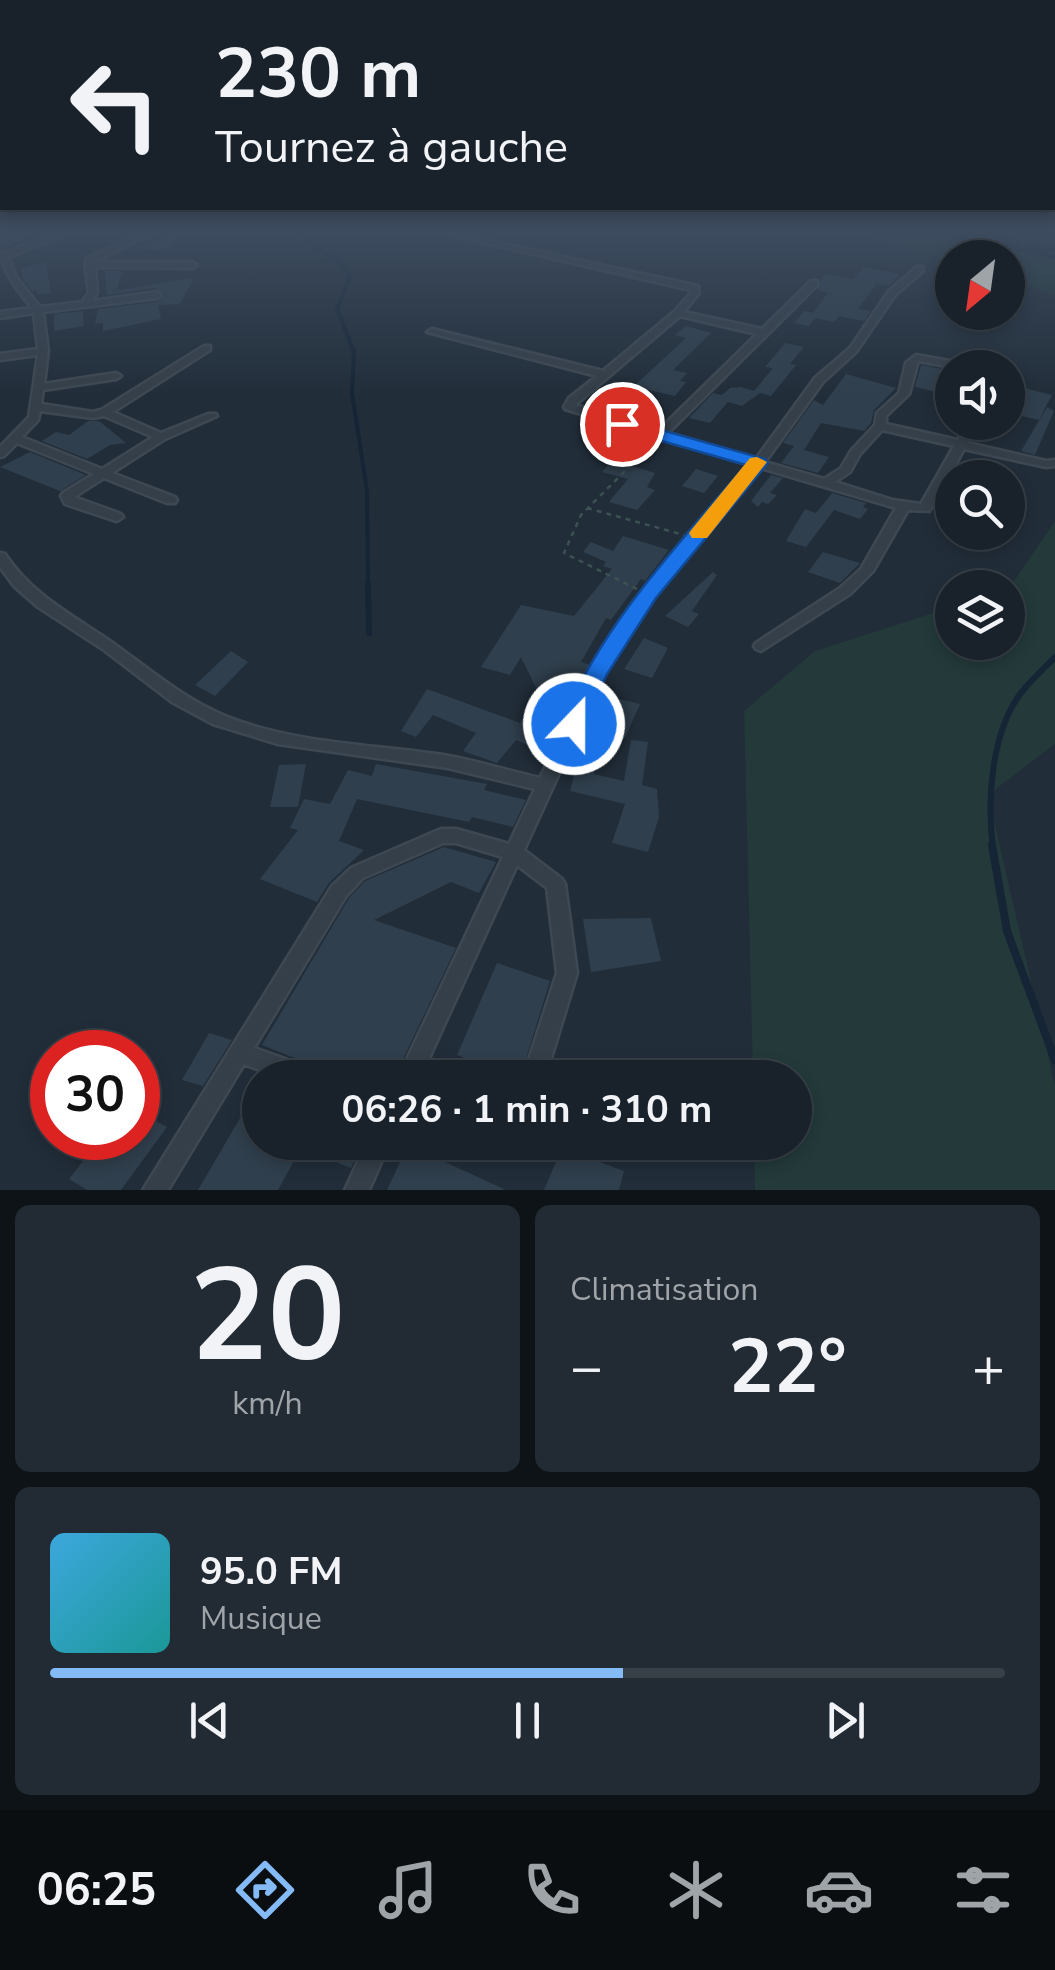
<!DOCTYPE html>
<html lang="fr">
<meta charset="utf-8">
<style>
body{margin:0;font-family:"Nunito Sans",sans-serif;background:#222a33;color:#f1f3f6;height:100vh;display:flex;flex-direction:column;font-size:38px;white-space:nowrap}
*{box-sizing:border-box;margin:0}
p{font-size:32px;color:#9fa4a9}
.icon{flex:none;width:55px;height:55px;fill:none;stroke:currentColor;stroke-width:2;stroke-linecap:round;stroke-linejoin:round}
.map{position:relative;height:1190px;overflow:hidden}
.details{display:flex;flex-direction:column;gap:15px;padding:15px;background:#0e1318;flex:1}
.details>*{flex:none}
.banner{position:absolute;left:0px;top:0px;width:1055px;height:210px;box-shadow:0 5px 15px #0003,0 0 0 2px #373f47;background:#19222b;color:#f1f3f6;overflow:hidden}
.needle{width:65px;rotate:209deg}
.fabs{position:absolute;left:935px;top:240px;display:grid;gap:20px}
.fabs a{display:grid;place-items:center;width:90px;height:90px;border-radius:50%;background:#19222b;box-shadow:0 5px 15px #0003,0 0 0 2px #373f47;font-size:50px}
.speed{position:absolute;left:30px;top:1030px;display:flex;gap:20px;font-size:50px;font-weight:700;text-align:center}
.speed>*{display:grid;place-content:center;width:130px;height:130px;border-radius:50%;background:#19222b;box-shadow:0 5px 15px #0003,0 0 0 2px #373f47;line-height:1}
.speed .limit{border:15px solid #d22;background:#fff;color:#111}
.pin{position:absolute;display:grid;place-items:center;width:85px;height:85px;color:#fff;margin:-42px;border:5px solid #fff;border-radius:50%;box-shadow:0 2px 10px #0007}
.me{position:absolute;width:110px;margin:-55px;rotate:22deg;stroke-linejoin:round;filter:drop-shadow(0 0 8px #0008)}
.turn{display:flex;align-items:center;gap:35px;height:210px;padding:0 50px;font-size:45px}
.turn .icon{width:130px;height:130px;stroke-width:2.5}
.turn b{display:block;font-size:70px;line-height:85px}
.big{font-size:75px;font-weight:700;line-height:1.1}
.details .card{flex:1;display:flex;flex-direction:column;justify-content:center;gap:15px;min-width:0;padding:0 35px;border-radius:15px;background:#222a33}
.details .dial{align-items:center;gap:0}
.dial b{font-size:130px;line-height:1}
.song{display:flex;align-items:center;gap:30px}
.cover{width:120px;height:120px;border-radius:15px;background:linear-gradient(135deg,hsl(200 70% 55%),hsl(180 70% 35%))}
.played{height:10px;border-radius:5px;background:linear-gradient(90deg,#84baf6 60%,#373f47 60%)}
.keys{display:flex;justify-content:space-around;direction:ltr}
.heat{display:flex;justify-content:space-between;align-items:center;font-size:55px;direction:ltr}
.details .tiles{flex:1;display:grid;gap:15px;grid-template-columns:1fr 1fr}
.card:last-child{grid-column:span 2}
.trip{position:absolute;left:242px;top:1060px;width:570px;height:100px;border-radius:50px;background:#19222b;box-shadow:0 5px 15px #0003,0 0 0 2px #373f47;font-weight:700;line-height:100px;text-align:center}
.menu{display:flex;height:160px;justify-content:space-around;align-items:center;background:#0a0e11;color:#9fa4a9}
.menu .icon{width:70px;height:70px}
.menu .on{color:#84baf6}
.menu b{font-size:45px;color:#f1f3f6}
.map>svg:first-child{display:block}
.green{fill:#23393a}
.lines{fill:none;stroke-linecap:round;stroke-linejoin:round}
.stream-far2{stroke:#152536;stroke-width:4}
.stream-far1{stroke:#152536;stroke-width:6}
.stream{stroke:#152536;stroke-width:8}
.building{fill:#303f4d}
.minor-casing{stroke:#3e4852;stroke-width:5}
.path{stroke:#3c5252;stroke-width:2.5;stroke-dasharray:5 5;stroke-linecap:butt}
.minor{fill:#353f49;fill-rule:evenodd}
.route{fill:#1a73e8;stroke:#114b97;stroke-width:2.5}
.slow{fill:#f59e0b}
</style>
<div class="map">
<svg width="1055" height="1190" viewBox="0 0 1055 1190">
<rect width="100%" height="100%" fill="#212d39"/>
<path class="green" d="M 844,230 L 1055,230 L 1055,295 L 1008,280 L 1008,258 L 952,258 L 952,263 Z
M 1055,521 L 1055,744 L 988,795 L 1055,1085 L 1055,1190 L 755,1190 L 754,1143 L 795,1142 L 795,1078 L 753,1077 L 744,711 L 815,651 L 952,607 L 952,642 L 1008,642 L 1008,590 Z"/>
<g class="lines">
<path class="stream-far2" d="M 296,230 L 351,273 L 337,309 L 354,352 L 352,393 L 367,491 L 368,585
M 930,230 L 1055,257
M 1028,248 L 1055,250"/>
<path class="stream-far1" d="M 368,583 L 369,633
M 993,848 C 987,801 991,737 1018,697 C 1028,682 1043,670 1055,657"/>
<path class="stream" d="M 992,845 L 1007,931 L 1055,1060"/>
</g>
<path class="building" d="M 0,230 L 47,230 L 0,249 Z
M 178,230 L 185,230 L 165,251 L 134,249 Z
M 46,262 L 51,293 L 37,294 L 37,290 L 32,291 L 23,279 L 21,268 Z
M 864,267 L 900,274 L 889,286 L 877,284 L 858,309 L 871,311 L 864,321 L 839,316 L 834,322 L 815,318 L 809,326 L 794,323 L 804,311 L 813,313 L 828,293 L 817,290 L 824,274 L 853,279 Z
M 105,271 L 122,271 L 117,290 L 194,278 L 180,304 L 158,305 L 161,319 L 103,331 L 103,323 L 95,324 L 98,309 L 157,302 L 165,295 L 156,288 L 107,295 Z
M 83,311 L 84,326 L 54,331 L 54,314 Z
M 686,326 L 711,333 L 673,370 L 687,373 L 680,381 L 686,382 L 675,396 L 649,390 L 637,402 L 621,398 L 686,338 L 675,335 Z
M 785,343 L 804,347 L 790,364 L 796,365 L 771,396 L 760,393 L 742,406 L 728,402 L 710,423 L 689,418 L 713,393 L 722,395 L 730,388 L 741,387 L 754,391 L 773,368 L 765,367 Z
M 921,365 L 952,371 L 952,409 L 938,405 L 945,394 L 915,387 Z
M 846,374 L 896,388 L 874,410 L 871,423 L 864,431 L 821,423 L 804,450 L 829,457 L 818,473 L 781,463 L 794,446 L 783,443 L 814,400 L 823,405 Z
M 1016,386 L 1052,395 L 1039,420 L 1008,413 L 1008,402 Z
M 1047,407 L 1054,411 L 1035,455 L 1021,451 Z
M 88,421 L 99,421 L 126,443 L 110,445 L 87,459 L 42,441 L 56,432 L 69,435 Z
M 621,451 L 635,454 L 626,464 L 655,473 L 647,487 L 655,490 L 637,510 L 609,502 L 628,479 L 602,472 Z
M 30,452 L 86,475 L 60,491 L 0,467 Z
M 696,469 L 718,476 L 704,493 L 682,486 Z
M 771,475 L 783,478 L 770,493 L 777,495 L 768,504 L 762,502 L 758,507 L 751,501 Z
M 832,493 L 866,503 L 863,507 L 868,509 L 860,519 L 834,510 L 806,547 L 786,541 L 805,509 L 816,513 Z
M 623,536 L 669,550 L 645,581 L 641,579 L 611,620 L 606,618 L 581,662 L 590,665 L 556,737 L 542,752 L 516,740 L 497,763 L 463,751 L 476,733 L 433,715 L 416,737 L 401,731 L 427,689 L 520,723 L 538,692 L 521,657 L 510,675 L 481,667 L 521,605 L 574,616 L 612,569 L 603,566 L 606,562 L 583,552 L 591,542 L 613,551 Z
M 823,552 L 860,563 L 840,583 L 808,572 Z
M 713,572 L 717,575 L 692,611 L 699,614 L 688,627 L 665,616 Z
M 644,638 L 668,648 L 652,678 L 624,669 Z
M 231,651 L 248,662 L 215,696 L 195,685 Z
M 607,696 L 640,704 L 625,738 L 592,729 Z
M 631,740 L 648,742 L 642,785 L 657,789 L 659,817 L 648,852 L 612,843 L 625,804 L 570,791 L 577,763 L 595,765 L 594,774 L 624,781 Z
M 306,764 L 298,807 L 270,807 L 279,765 Z
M 376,764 L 487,784 L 484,790 L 526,800 L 513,827 L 472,817 L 469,822 L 357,799 L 339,841 L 364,850 L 329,883 L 317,902 L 260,879 L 298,830 L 290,828 L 304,799 L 330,804 L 348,770 L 372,776 Z
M 444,847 L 496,862 L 479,893 L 451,882 L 374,920 L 456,948 L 394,1078 L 345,1078 L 262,1045 L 349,898 L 365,881 Z
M 651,918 L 661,961 L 591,972 L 583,919 Z
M 497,963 L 550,981 L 520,1078 L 489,1078 L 493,1069 L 457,1055 Z
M 209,1033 L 232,1040 L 203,1086 L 182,1080 Z
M 260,1084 L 260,1142 L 363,1142 L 351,1168 L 301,1148 L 278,1190 L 198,1190 Z
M 138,1111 L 167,1127 L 121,1190 L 87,1190 L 69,1179 L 101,1138 L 138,1138 Z
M 408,1145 L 506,1190 L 387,1190 Z
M 562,1148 L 624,1171 L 619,1190 L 544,1190 Z"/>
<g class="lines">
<defs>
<path id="minor" d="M 54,230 L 62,230 L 59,238 L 8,257 L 17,278 L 40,307 L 82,302 L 89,293 L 85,264 L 87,258 L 150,230 L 160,230 L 94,262 L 193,262 L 197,265 L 193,268 L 95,267 L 97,293 L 92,301 L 157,292 L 161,295 L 157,298 L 43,312 L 48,351 L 44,384 L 116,373 L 121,376 L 116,379 L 43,390 L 41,404 L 93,412 L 101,410 L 204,346 L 210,346 L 210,350 L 113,412 L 161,433 L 208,414 L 216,414 L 217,416 L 165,439 L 112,473 L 175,497 L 177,500 L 175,503 L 167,503 L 104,478 L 74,497 L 121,514 L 123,517 L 117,521 L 113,520 L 65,504 L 61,496 L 63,493 L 94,474 L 17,443 L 4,456 L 0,457 L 0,447 L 29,417 L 38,355 L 0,360 L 0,354 L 38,349 L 34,313 L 0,318 L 0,312 L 32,308 C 17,290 6,276 0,254 L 52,235 ZM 40,411 L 93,418 L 104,416 L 153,437 L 102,469 L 22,437 L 38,420 Z
M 439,230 L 698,286 L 699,293 L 684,312 L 762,329 L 811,281 L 817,281 L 817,285 L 668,433 L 756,459 L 815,378 L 850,348 L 889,291 L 917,267 L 923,267 L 923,271 L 895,295 L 856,352 L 823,382 L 765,462 L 824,479 L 841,468 L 851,451 L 875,425 L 877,413 L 899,393 L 906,363 L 916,355 L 988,368 L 959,368 L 918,361 L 909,394 L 886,416 L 886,424 L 958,440 L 968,422 L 979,422 L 968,443 L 1046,461 L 1055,460 L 1055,466 L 1046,467 L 964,449 L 929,511 L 908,510 L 873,571 L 850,594 L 761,651 L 756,649 L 754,646 L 756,643 L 840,588 L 861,569 L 896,508 L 761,468 L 653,597 L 614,653 L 524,850 L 562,879 L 565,884 L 577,973 L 545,1078 L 523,1078 L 557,973 L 547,888 L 517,865 L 420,1078 L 398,1078 L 503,857 L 456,843 L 443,843 L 363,878 L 346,896 L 254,1048 L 319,1071 L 322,1078 L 281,1078 L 244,1064 L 168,1190 L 143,1190 L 332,886 L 351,868 L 441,829 L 456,829 L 509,844 L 535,789 L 448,768 L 278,744 L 213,724 L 172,702 L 104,650 L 38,607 L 14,586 L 0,567 L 0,553 L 5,554 C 30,592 66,612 104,637 C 144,664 179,697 225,716 C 292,743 365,744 436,754 C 471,759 505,770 540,778 L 602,649 L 643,591 L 751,465 L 565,409 L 564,407 L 569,398 L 597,376 L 427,332 L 432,329 L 603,371 L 675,311 L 691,293 L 691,290 L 442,233 L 439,233 ZM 680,316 L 757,334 L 659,430 L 575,405 ZM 882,430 L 954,446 L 921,504 L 892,500 L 835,482 L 850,472 L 860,454 Z
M 367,1142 L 390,1142 L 369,1190 L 345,1190 Z"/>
</defs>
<use href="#minor" class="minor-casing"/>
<path class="path" d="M 587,508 L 684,535
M 637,589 L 564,553 L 581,515 L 654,442"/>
<use href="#minor" class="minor"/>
</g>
<linearGradient id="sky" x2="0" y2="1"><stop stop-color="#12191f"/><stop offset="0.58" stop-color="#3d4c5f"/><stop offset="1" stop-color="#3d4c5f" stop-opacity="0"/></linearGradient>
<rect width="1055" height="396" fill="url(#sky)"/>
<path class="route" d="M 622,419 L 765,459 L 768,463 L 656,598 L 607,674 L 583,731 L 565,731 L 561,724 C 603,623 675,548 746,465 L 616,428 L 616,421 Z"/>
<path class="slow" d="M 757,457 L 767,462 L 707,538 L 692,538 L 689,533 L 692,529 L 750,458 Z"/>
</svg>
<div class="fabs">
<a><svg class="needle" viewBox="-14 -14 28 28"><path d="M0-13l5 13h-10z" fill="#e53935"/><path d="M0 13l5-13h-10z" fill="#9fa4a9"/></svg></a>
<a><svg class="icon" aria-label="sound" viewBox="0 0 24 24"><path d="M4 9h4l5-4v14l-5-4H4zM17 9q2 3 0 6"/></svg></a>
<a><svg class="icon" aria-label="search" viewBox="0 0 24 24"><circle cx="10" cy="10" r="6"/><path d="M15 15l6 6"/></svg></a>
<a><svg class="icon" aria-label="layers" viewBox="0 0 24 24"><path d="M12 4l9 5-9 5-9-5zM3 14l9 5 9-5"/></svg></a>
</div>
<div class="speed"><div class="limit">30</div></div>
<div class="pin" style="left:622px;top:424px;background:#d93025"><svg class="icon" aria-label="arrive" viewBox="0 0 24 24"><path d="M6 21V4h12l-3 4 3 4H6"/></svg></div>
<svg class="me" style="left:574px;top:724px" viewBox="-20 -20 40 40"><circle r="17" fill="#1a73e8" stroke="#fff" stroke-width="3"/><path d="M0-11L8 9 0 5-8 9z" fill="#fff"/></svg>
<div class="trip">06:26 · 1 min · 310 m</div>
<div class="banner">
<div class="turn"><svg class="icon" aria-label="left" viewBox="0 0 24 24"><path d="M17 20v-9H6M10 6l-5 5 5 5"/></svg><div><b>230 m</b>Tournez à gauche</div></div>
</div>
</div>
<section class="details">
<div class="tiles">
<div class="card dial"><b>20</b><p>km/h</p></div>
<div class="card"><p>Climatisation</p>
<div class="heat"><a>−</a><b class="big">22°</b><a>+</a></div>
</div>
<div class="card">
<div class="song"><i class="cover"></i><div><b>95.0 FM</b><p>Musique</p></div></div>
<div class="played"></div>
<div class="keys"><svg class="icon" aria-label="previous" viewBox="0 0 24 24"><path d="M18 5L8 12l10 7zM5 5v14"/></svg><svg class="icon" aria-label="pause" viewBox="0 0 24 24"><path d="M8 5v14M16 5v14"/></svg><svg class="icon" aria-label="next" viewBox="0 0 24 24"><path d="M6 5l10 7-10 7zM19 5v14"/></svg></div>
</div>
</div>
</section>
<nav class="menu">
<b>06:25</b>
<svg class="icon on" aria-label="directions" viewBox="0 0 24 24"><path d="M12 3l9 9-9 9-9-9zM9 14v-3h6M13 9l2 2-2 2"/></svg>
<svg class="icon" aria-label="music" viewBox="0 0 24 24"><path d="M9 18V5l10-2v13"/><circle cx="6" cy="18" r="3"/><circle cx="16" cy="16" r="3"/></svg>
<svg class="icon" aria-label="phone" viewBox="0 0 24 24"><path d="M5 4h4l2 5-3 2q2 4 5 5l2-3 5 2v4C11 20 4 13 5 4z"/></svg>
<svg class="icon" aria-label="climate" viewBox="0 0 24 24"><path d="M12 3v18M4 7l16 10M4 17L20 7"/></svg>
<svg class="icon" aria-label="car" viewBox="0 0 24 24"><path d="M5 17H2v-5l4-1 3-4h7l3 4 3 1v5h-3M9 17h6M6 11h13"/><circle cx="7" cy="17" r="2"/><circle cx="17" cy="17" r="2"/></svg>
<svg class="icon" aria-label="filters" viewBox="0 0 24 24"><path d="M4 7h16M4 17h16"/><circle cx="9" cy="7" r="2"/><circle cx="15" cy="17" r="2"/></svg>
</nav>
